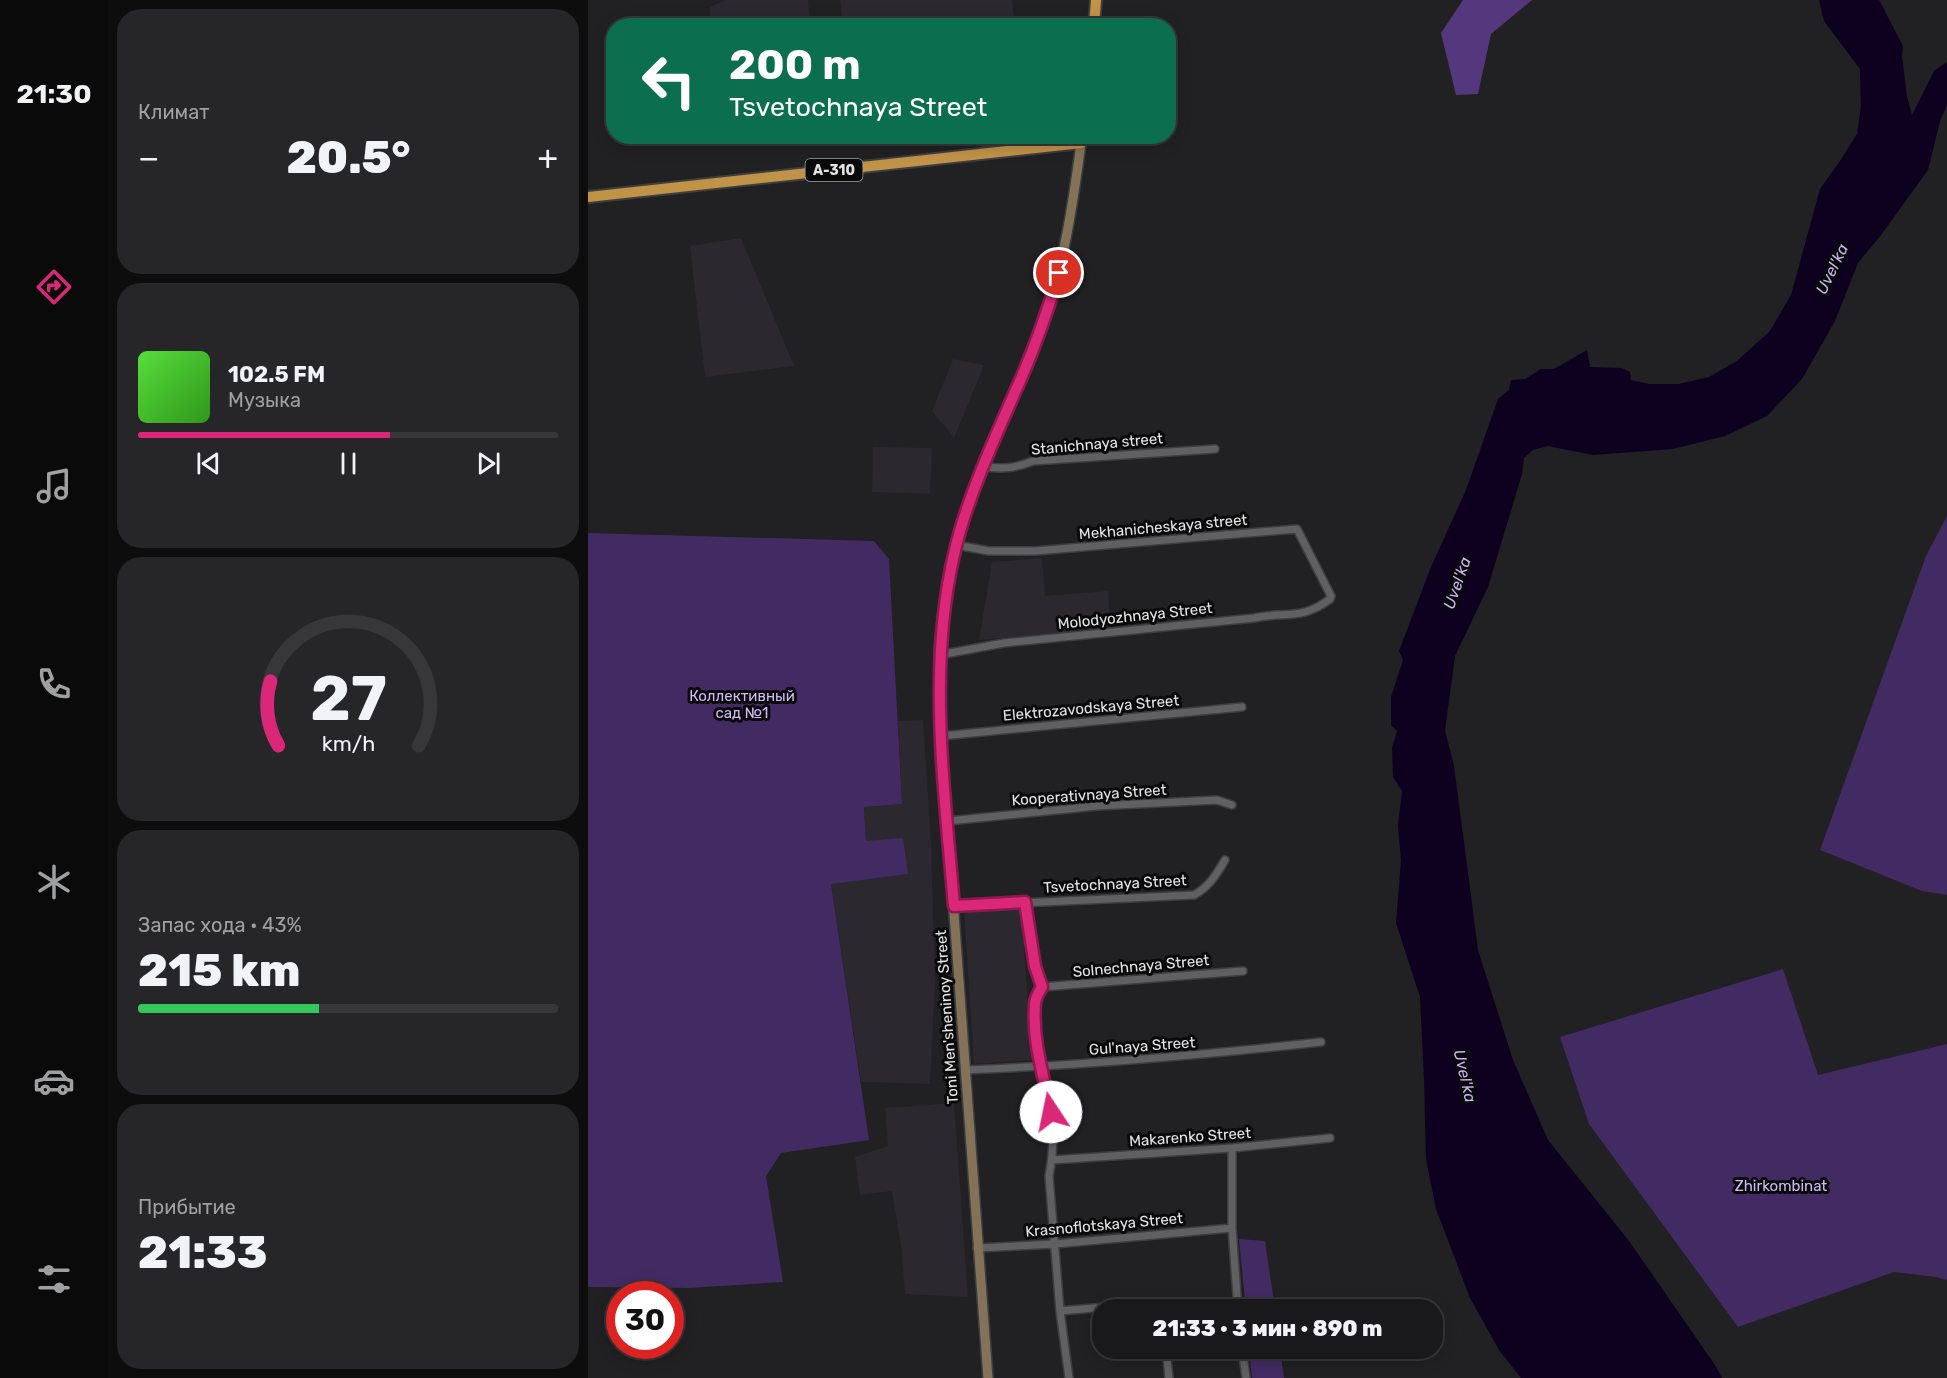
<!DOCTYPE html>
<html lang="ru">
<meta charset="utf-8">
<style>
body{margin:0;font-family:Rubik,sans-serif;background:#262527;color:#f1f3f6;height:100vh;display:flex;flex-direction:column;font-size:22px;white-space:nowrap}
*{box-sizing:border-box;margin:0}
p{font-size:20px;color:#9fa0a2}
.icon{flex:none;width:33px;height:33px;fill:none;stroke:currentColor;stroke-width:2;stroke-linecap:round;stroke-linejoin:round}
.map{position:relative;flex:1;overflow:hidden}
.panel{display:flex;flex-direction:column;gap:9px;padding:9px;background:#0e0d0e;width:480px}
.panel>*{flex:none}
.banner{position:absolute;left:18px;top:18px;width:570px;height:126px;border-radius:24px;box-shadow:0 3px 15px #0003,0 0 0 2px #373739;background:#0b6e4f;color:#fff;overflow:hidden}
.speed{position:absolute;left:18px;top:1281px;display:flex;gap:12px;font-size:30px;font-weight:700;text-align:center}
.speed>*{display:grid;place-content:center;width:78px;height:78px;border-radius:50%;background:#19181a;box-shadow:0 3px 15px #0003,0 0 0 2px #373739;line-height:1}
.speed .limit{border:9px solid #d22;background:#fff;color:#111}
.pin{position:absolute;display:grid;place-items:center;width:51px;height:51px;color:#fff;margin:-26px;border:3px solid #fff;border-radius:50%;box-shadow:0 2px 6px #0007}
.me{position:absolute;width:66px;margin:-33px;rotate:349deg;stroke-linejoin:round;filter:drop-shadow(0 0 4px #0008)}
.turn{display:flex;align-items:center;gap:21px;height:126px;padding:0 24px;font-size:27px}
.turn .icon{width:78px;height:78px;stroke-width:2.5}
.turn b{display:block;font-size:42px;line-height:51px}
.big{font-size:45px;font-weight:800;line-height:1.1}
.panel .card{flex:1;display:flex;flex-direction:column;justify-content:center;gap:9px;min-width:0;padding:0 21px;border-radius:24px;background:#262527}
.panel .dial{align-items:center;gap:0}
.dial svg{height:156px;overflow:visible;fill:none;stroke:#373739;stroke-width:7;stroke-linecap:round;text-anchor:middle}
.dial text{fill:#f1f3f6;stroke:none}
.song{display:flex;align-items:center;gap:18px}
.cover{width:72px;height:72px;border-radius:9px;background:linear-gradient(135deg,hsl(110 70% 55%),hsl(110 70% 35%))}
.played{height:6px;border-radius:3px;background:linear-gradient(90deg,#db2777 60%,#373739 60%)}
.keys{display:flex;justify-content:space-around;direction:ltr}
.heat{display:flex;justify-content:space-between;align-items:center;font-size:33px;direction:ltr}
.charge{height:9px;border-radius:4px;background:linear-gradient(90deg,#34c759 43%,#373739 0)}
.trip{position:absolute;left:504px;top:1299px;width:351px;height:60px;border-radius:24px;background:#19181a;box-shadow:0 3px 15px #0003,0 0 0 2px #373739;font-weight:800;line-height:60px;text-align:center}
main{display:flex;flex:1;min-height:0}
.dock{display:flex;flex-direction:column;width:108px;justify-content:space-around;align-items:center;background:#0a0a0a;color:#9fa0a2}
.dock .icon{width:42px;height:42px}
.dock .on{color:#db2777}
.dock b{font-size:27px;color:#f1f3f6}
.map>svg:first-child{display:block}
.built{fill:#2b2830}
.green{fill:#422b63}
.forest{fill:#55377e}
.water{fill:#0e001f}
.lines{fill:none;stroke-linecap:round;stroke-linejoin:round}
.minor-casing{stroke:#3e3e40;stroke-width:10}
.secondary-casing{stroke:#3e3e40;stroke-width:12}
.trunk-casing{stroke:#3e3e40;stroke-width:14}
.minor{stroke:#605f62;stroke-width:7}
.secondary{stroke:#847258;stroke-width:9}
.trunk{stroke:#c09347;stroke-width:10}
.route-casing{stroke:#8e194d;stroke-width:15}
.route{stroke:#db2777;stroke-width:10}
.labels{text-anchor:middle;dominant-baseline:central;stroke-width:6;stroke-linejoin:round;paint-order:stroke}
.shield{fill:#0a0a0b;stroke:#a3a3a4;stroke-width:1.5}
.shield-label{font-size:14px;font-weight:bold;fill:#e4e4e6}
.street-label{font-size:15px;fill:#e4e4e6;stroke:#0a0a0b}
.park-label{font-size:15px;fill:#cfb9f7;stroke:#0a0a0b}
.water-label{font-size:16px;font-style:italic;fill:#c9b3f1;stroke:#0a0a0b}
</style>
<main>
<nav class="dock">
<b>21:30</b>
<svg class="icon on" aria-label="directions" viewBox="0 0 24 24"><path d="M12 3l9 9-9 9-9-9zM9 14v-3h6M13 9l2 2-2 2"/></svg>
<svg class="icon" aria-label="music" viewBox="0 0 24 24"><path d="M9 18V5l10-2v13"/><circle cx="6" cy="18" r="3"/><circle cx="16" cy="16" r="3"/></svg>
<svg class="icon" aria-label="phone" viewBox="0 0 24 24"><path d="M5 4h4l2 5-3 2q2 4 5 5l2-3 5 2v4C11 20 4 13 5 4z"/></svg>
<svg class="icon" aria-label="climate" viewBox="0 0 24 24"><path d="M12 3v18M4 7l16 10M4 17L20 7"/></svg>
<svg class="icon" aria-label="car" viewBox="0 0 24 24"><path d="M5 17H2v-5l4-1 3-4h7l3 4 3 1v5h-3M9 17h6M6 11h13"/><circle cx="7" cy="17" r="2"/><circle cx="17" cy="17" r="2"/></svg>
<svg class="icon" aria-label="filters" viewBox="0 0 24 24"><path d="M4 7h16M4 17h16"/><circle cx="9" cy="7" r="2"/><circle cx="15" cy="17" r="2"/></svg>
</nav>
<section class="panel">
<div class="card"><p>Климат</p>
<div class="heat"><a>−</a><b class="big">20.5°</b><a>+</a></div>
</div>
<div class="card">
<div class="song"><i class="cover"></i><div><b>102.5 FM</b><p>Музыка</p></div></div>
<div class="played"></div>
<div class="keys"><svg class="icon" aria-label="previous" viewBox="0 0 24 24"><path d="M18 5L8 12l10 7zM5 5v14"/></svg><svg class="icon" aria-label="pause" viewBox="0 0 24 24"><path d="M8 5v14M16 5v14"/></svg><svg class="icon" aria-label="next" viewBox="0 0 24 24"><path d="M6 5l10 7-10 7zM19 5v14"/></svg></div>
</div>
<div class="card dial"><svg viewBox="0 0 100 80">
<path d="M14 69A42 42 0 1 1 86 69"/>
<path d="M14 69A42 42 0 0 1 10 36" stroke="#db2777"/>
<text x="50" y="56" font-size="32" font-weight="700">27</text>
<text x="50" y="72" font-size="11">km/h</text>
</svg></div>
<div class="card"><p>Запас хода · 43%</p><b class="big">215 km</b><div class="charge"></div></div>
<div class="card"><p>Прибытие</p><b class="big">21:33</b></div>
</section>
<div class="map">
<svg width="1359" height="1378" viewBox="0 0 1359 1378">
<rect width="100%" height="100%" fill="#212023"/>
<path class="built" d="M 138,0 L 220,0 L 222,25 L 122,25 L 122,7 Z
M 252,0 L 424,0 L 427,25 L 255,25 Z
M 153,238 L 206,366 L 117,377 L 102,246 Z
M 365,359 L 396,365 L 366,438 L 344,411 Z
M 285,447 L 344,448 L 342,494 L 284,492 Z
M 454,558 L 457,596 L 520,591 L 523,628 L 391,640 L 404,562 Z
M 335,720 L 343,843 L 347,982 L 342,1084 L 273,1082 L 243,883 L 320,874 L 278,841 L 276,807 L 314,804 L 310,721 Z
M 433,906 L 444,1060 L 386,1064 L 376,911 Z
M 366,1103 L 380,1297 L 317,1294 L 313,1246 L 304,1191 L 272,1195 L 267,1157 L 300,1146 L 297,1108 Z"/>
<path class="green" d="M 1359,516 L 1359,895 L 1334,891 L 1232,850 L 1338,556 Z
M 0,533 L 286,541 L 301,559 L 314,804 L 276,807 L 278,841 L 315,838 L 320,874 L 243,884 L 281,1140 L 193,1153 L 178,1176 L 195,1282 L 101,1288 L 0,1287 Z
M 1195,969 L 1230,1075 L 1359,1044 L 1359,1280 L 1348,1277 L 1306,1272 L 1150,1327 L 1001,1124 L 972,1037 Z
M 651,1239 L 677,1241 L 687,1309 L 658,1309 Z
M 661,1349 L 692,1349 L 696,1378 L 664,1378 Z"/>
<path class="forest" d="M 875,0 L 944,0 L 903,34 L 890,94 L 868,95 L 853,33 Z"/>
<path class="water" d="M 1231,0 L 1291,0 L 1315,46 L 1314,56 L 1319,97 L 1324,115 L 1346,71 L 1359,62 L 1359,105 L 1352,121 L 1340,170 L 1293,235 L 1270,263 L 1247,321 L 1214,379 L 1179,416 L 1137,436 L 1085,449 L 1005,455 L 960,446 L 945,450 L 936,458 L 934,474 L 900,587 L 867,656 L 857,730 L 866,766 L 890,950 L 925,1060 L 960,1140 L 1041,1241 L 1127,1365 L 1134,1378 L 933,1378 L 911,1350 L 882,1298 L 848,1209 L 838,1159 L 836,1079 L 832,997 L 808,923 L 813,861 L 810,825 L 814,791 L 805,777 L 804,748 L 809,731 L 803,725 L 803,697 L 815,660 L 811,651 L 843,567 L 878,490 L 910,399 L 921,390 L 923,380 L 937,379 L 953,369 L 966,369 L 999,350 L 1002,367 L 1034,368 L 1042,372 L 1043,380 L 1061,384 L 1091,384 L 1121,377 L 1149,361 L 1182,331 L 1203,295 L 1232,189 L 1254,158 L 1269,134 L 1273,106 L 1272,69 L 1236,21 Z"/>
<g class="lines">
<defs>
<path id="minor" d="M 394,466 C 413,470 427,468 445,461 L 627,449
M 368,545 L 401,551 L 447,551 L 709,529 L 743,596
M 351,655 L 416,643 L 666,618 C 697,611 713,621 742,599
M 353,736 L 654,707
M 360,821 L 509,806 L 629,800 L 644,805
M 437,902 L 447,966 L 454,987 C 451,992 447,998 446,1004 C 443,1041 458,1075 463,1111 C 466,1132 465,1155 461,1176 L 472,1311 L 481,1378
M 366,906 L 606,895 C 621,887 628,875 637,860
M 454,987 L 655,971
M 377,1070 C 496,1065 614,1055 733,1042
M 644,1148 L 644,1228 L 650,1310
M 464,1160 L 644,1148 L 742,1138
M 389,1248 L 467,1244 L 644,1228
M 472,1311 L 563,1303 L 570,1306 L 573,1310
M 578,1348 L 581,1378
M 654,1348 L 658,1378"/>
<path id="secondary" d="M 400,1378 L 353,736 C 352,709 350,681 351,654 C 353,614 361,571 371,533 C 391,459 431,393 456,321 C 476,263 485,204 493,143"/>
<path id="trunk" d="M 506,26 L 508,0
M 0,197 L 493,143 L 493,136"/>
</defs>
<use href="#minor" class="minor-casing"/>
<use href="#secondary" class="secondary-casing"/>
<use href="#trunk" class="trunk-casing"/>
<use href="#minor" class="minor"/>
<use href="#secondary" class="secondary"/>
<use href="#trunk" class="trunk"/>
</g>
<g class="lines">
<defs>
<path id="route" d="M 463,1112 C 456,1077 444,1041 447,1004 C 447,998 451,992 454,987 L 447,966 L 437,902 L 366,906 C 356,782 337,653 372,531 C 386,483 407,438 427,392 C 445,353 459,313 471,273"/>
</defs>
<use href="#route" class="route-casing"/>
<use href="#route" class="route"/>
</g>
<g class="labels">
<rect class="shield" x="217.5" y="159" width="57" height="22" rx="4.5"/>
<g class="shield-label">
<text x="246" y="170">А-310</text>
</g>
<g class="street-label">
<text transform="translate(509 444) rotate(-5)">Stanichnaya street</text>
<text transform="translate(575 527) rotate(-5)">Mekhanicheskaya street</text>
<text transform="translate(547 616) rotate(-6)">Molodyozhnaya Street</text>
<text transform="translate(503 708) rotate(-5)">Elektrozavodskaya Street</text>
<text transform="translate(501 795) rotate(-4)">Kooperativnaya Street</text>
<text transform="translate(527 884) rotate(-3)">Tsvetochnaya Street</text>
<text transform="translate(553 966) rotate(-5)">Solnechnaya Street</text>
<text transform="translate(359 1017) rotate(-94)">Toni Men'sheninoy Street</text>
<text transform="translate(554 1046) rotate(-4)">Gul'naya Street</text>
<text transform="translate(602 1137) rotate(-4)">Makarenko Street</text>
<text transform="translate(516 1225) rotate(-5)">Krasnoflotskaya Street</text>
</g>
<g class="park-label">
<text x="154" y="696">Коллективный<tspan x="154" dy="17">сад №1</tspan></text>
<text x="1193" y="1186">Zhirkombinat</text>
</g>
<g class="water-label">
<text transform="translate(1244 269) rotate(-64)">Uvel'ka</text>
<text transform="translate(869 583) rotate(-71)">Uvel'ka</text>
<text transform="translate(877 1076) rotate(77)">Uvel'ka</text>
</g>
</g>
</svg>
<div class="speed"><div class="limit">30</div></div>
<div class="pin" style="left:471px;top:273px;background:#d93025"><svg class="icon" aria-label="arrive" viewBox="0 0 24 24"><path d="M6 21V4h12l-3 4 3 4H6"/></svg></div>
<svg class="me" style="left:463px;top:1112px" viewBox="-20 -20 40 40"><circle r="19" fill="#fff"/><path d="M0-13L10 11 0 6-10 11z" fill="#db2777"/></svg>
<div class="trip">21:33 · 3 мин · 890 m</div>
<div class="banner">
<div class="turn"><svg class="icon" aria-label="left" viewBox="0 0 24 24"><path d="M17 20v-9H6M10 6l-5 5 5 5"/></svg><div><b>200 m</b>Tsvetochnaya Street</div></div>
</div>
</div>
</main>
